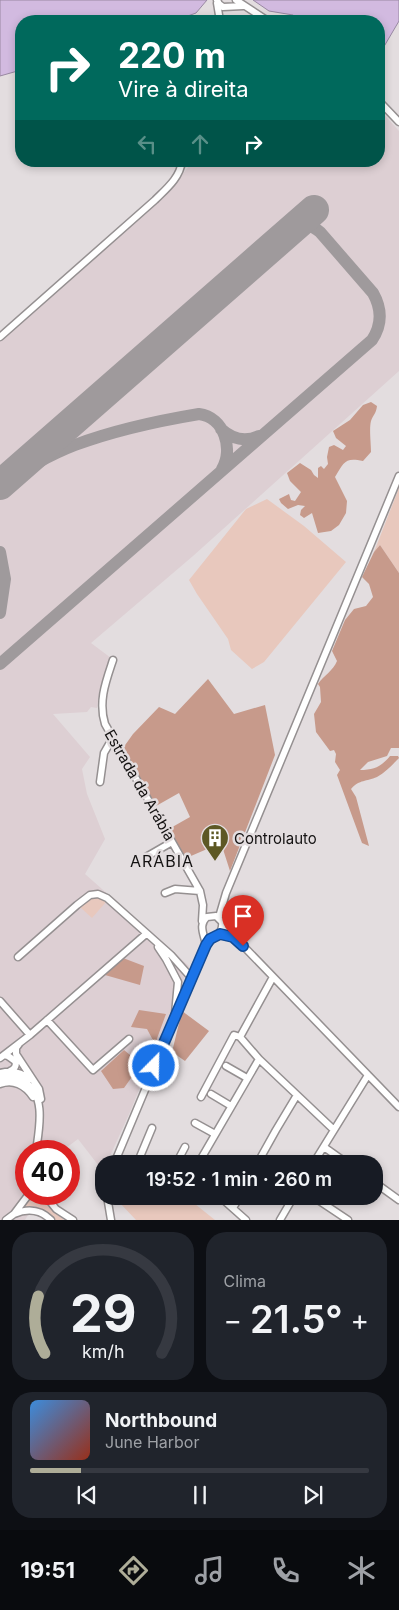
<!DOCTYPE html>
<html lang="pt">
<meta charset="utf-8">
<style>
body{margin:0;font-family:Inter,sans-serif;background:#20242c;color:#f1f3f6;height:100vh;display:flex;flex-direction:column;font-size:19px;white-space:nowrap}
*{box-sizing:border-box;margin:0}
p{font-size:16px;color:#9ea1a6}
.icon{flex:none;width:28px;height:28px;fill:none;stroke:currentColor;stroke-width:2;stroke-linecap:round;stroke-linejoin:round}
.map{position:relative;height:1220px;overflow:hidden}
.drawer{display:flex;flex-direction:column;gap:12px;padding:12px;background:#0d0f14;flex:1}
.drawer>*{flex:none}
.hud{position:absolute;left:15px;top:15px;width:370px;height:152px;border-radius:20px;box-shadow:0 2px 8px #0003;background:#00695c;color:#fff;overflow:hidden}
.speed{position:absolute;left:15px;top:1140px;display:flex;gap:10px;font-size:25px;font-weight:700;text-align:center}
.speed>*{display:grid;place-content:center;width:65px;height:65px;border-radius:50%;background:#171b24;box-shadow:0 2px 8px #0003;line-height:1}
.speed .limit{border:8px solid #d22;background:#fff;color:#111}
.pin{position:absolute;display:grid;place-items:center;width:42px;height:42px;color:#fff;margin:-51px -21px;border-radius:50% 50% 50% 0;rotate:-45deg;box-shadow:0 0 5px #0007}
.pin .icon{rotate:45deg}
.me{position:absolute;width:55px;margin:-28px;rotate:23deg;stroke-linejoin:round;filter:drop-shadow(0 0 4px #0008)}
.turn{display:flex;align-items:center;gap:18px;height:105px;padding:0 20px;font-size:22px}
.turn .icon{width:65px;height:65px;stroke-width:2.5}
.turn b{display:block;font-size:35px;line-height:42px}
.lanes{display:flex;align-items:center;height:48px;padding:0 20px;background:#0003;justify-content:center;gap:25px;direction:ltr}
.lanes .off{opacity:.35}
.big{font-size:38px;font-weight:600;line-height:1.1}
.drawer .card{flex:1;display:flex;flex-direction:column;justify-content:center;gap:8px;min-width:0;padding:0 18px;border-radius:20px;background:#20242c}
.drawer .dial{align-items:center;gap:0}
.dial svg{height:130px;overflow:visible;fill:none;stroke:#363941;stroke-width:7;stroke-linecap:round;text-anchor:middle}
.dial text{fill:#f1f3f6;stroke:none}
.song{display:flex;align-items:center;gap:15px}
.cover{width:60px;height:60px;border-radius:8px;background:linear-gradient(135deg,hsl(210 70% 55%),hsl(10 70% 35%))}
.played{height:5px;border-radius:2px;background:linear-gradient(90deg,#aead98 15%,#363941 15%)}
.keys{display:flex;justify-content:space-around;direction:ltr}
.heat{display:flex;justify-content:space-between;align-items:center;font-size:28px;direction:ltr}
.drawer .tiles{flex:1;display:grid;gap:12px;grid-template-columns:1fr 1fr}
.card:last-child{grid-column:span 2}
.trip{position:absolute;left:95px;top:1155px;width:288px;height:50px;border-radius:20px;background:#171b24;box-shadow:0 2px 8px #0003;font-weight:600;line-height:50px;text-align:center}
.dock{display:flex;height:80px;justify-content:space-around;align-items:center;background:#090b0e;color:#9ea1a6}
.dock .icon{width:35px;height:35px}
.dock .on{color:#aead98}
.dock b{font-size:22px;color:#f1f3f6}
.map>svg:first-child{display:block}
.built{fill:#ddcfd3}
.green{fill:#e8c8bd}
.forest{fill:#c79a8b}
.water{fill:#d2bae0;stroke:#9988a2}
.lines{fill:none;stroke-linecap:round;stroke-linejoin:round}
.taxiway{stroke:#9f9a9c;stroke-width:12}
.runway{stroke:#9f9a9c;stroke-width:30}
.minor-casing{stroke:#959091;stroke-width:9}
.minor{stroke:#fff;stroke-width:6}
.route-casing{stroke:#114b97;stroke-width:12}
.route{stroke:#1a73e8;stroke-width:9}
.labels{text-anchor:middle;dominant-baseline:central;stroke-width:5;stroke-linejoin:round;paint-order:stroke}
.street-label{font-size:15px;fill:#141212;stroke:#e3dddf}
.poi-label{font-size:15px;fill:#141212;stroke:#e3dddf;text-anchor:start}
.neighbourhood-label{font-size:16px;letter-spacing:1px;fill:#141212;stroke:#e3dddf}
</style>
<div class="map">
<svg width="399" height="1220" viewBox="0 0 399 1220">
<rect width="100%" height="100%" fill="#e3dddf"/>
<path class="built" d="M 379,109 L 399,131 L 399,371 L 193,556 L 91,643 L 111,658 L 100,689 L 97,708 L 91,707 L 87,712 L 53,714 L 90,757 L 82,769 L 87,794 L 105,839 L 85,874 L 189,966 L 130,1112 L 110,1156 L 106,1164 L 104,1164 L 102,1170 L 78,1139 L 62,1151 L 26,1151 L 26,1194 L 54,1194 L 44,1205 L 28,1215 L 25,1220 L 0,1220 L 0,339 L 148,212 L 177,181 L 193,161 L 379,161 Z"/>
<path class="green" d="M 399,488 L 399,573 L 380,545 L 374,552 Z
M 267,499 L 304,526 L 346,562 L 264,662 L 252,669 L 231,650 L 228,639 L 197,594 L 189,580 L 246,509 Z
M 95,896 L 106,902 L 92,918 L 80,907 L 90,899 Z
M 31,1194 L 40,1194 L 48,1206 L 64,1220 L 55,1220 L 41,1209 L 34,1206 L 24,1207 Z
M 118,1196 L 168,1196 L 164,1201 L 165,1205 L 195,1204 L 215,1220 L 136,1220 L 118,1201 Z"/>
<path class="forest" d="M 371,402 L 377,406 C 376,414 373,415 371,421 C 369,428 371,444 371,452 L 363,461 C 345,457 344,462 335,477 L 347,501 L 346,513 L 339,525 L 331,531 L 318,533 L 312,513 L 304,518 L 300,515 L 301,510 L 305,506 L 298,505 L 288,509 L 281,503 L 279,499 L 289,494 L 291,500 L 295,501 L 301,492 L 290,481 L 287,473 L 300,463 L 311,470 L 314,475 L 318,478 L 318,468 L 321,466 L 324,469 L 328,464 L 327,457 L 329,447 L 334,445 L 343,450 L 346,446 L 336,438 L 333,431 L 350,420 L 363,405 Z
M 380,545 L 399,573 L 399,748 L 391,748 L 387,756 L 368,762 L 360,770 C 374,770 381,767 390,756 L 398,756 L 399,758 C 392,765 386,772 377,777 C 366,782 360,779 351,789 L 356,797 L 369,846 L 362,843 L 337,775 L 340,770 L 335,762 L 336,754 L 334,750 L 330,751 L 316,732 L 314,714 L 321,702 L 320,687 L 318,684 C 324,675 333,671 337,661 L 332,651 L 345,620 L 354,609 L 366,606 L 373,597 L 369,584 L 362,577 L 374,552 Z
M 208,679 L 234,714 L 265,705 L 275,755 L 230,871 L 221,843 L 184,859 L 167,830 L 190,817 L 179,793 L 156,806 L 123,748 L 133,734 L 159,707 L 175,714 Z
M 123,958 L 144,966 L 140,985 L 105,975 Z
M 139,1010 L 166,1014 L 155,1044 L 147,1029 L 131,1027 Z
M 182,1011 L 209,1031 L 185,1061 L 172,1052 Z
M 124,1050 L 141,1064 L 124,1088 L 113,1089 L 101,1071 Z"/>
<path class="water" d="M 0,0 L 207,0 L 196,13 L 174,21 L 21,21 L 21,70 L 0,76 Z
M 253,0 L 399,0 L 399,21 L 379,55 L 379,21 L 300,21 L 293,15 L 269,11 Z"/>
<g class="lines">
<path class="taxiway" d="M 221,429 C 232,439 246,442 259,436
M 3,483 C 26,469 49,455 75,445 C 115,430 157,421 199,414 C 224,417 234,449 222,469
M 0,552 L 5,579 L 0,613
M 0,664 L 372,340 C 382,325 382,309 373,293 L 320,232 C 312,225 304,223 294,228"/>
<path class="runway" d="M 0,485 L 314,210"/>
<defs>
<path id="minor" d="M 217,0 L 219,4 L 223,7 L 243,6
M 236,0 L 268,21
M 217,3 L 220,21
M 379,101 L 399,122
M 0,337 L 155,200 C 166,189 180,178 182,161
M 113,660 C 106,681 98,701 105,724 L 200,891 L 203,905 L 202,921
M 100,782 L 104,753 L 112,739
M 146,857 L 172,842
M 165,893 L 175,889 L 200,891
M 219,917 L 226,893 L 399,476
M 223,925 L 399,1107
M 158,947 L 166,959 L 178,982 L 175,1014
M 18,957 L 77,905 L 90,895 L 98,894 L 107,898 L 171,955 L 188,974 L 194,972
M 0,1001 L 30,1035 L 146,934
M 47,1020 L 93,1070 L 129,1039
M 19,1044 L 16,1048 L 16,1054 L 39,1089 L 41,1099
M 4,1055 L 8,1056 L 15,1061 C 17,1065 15,1069 10,1071
M 0,1058 L 30,1035
M 259,1059 L 334,1130
M 226,1066 L 247,1078
M 0,1073 C 11,1070 21,1072 30,1079
M 0,1079 C 8,1076 16,1076 23,1081 C 47,1094 39,1129 36,1151
M 0,1084 C 13,1079 25,1085 33,1097
M 211,1094 L 231,1106
M 201,1097 L 234,1035 L 240,1037
M 195,1123 L 215,1134
M 324,1147 L 348,1164
M 114,1164 L 204,949 C 210,937 224,936 222,922 L 216,916 L 207,917 C 198,925 204,934 206,945
M 137,1164 L 152,1128
M 176,1164 L 185,1147
M 198,1164 L 259,1059 L 240,1037 L 273,977
M 257,1164 L 276,1130 L 297,1095
M 313,1164 L 368,1075
M 374,1182 L 399,1200
M 44,1194 L 56,1209 L 73,1220
M 107,1196 L 111,1220
M 219,1196 L 246,1220
M 312,1196 L 348,1220
M 233,1208 L 240,1196
M 14,1214 C 28,1208 40,1209 51,1220
M 6,1220 L 14,1214 L 29,1194
M 280,1220 L 294,1196"/>
</defs>
<use href="#minor" class="minor-casing"/>
<use href="#minor" class="minor"/>
</g>
<g class="lines">
<defs>
<path id="route" d="M 154,1066 L 206,945 L 210,939 L 220,934 L 233,937 L 243,946"/>
</defs>
<use href="#route" class="route-casing"/>
<use href="#route" class="route"/>
</g>
<defs>
<symbol id="building-pin" viewBox="-11 -11 22 30"><path d="M0 17L-7.5 6A9.5 9.5 0 1 1 7.5 6Z" fill="#5d5824" stroke="#e3dddf"/><path d="M-4-6H4V6H1V3H-1V6H-4ZM-2.5-4.3h1.7v1.8h-1.7ZM.8-4.3h1.7v1.8H.8ZM-2.5-1h1.7V.8h-1.7ZM.8-1h1.7V.8H.8Z" fill="#fff"/></symbol>
</defs>
<g fill-rule="evenodd">
<use href="#building-pin" x="199" y="822" width="32" height="43"/>
</g>
<g class="labels">
<g class="street-label">
<text transform="translate(140 785) rotate(60)">Estrada da Arábia</text>
</g>
<g class="poi-label">
<text x="234" y="838">Controlauto</text>
</g>
<g class="neighbourhood-label">
<text x="162" y="861">ARÁBIA</text>
</g>
</g>
</svg>
<div class="speed"><div class="limit">40</div></div>
<div class="pin" style="left:243px;top:946px;background:#d93025"><svg class="icon" aria-label="arrive" viewBox="0 0 24 24"><path d="M6 21V4h12l-3 4 3 4H6"/></svg></div>
<svg class="me" style="left:154px;top:1066px" viewBox="-20 -20 40 40"><circle r="17" fill="#1a73e8" stroke="#fff" stroke-width="3"/><path d="M0-11L8 9 0 5-8 9z" fill="#fff"/></svg>
<div class="trip">19:52 · 1 min · 260 m</div>
<div class="hud">
<div class="turn"><svg class="icon" aria-label="right" viewBox="0 0 24 24"><path d="M7 20v-9h11M14 6l5 5-5 5"/></svg><div><b>220 m</b>Vire à direita</div></div>
<div class="lanes"><svg class="icon off" aria-label="left" viewBox="0 0 24 24"><path d="M17 20v-9H6M10 6l-5 5 5 5"/></svg><svg class="icon off" aria-label="ahead" viewBox="0 0 24 24"><path d="M12 20V5M6 11l6-6 6 6"/></svg><svg class="icon" aria-label="right" viewBox="0 0 24 24"><path d="M7 20v-9h11M14 6l5 5-5 5"/></svg></div>
</div>
</div>
<section class="drawer">
<div class="tiles">
<div class="card dial"><svg viewBox="0 0 100 80">
<path d="M14 69A42 42 0 1 1 86 69"/>
<path d="M14 69A42 42 0 0 1 10 34" stroke="#aead98"/>
<text x="50" y="56" font-size="32" font-weight="700">29</text>
<text x="50" y="72" font-size="11">km/h</text>
</svg></div>
<div class="card"><p>Clima</p>
<div class="heat"><a>−</a><b class="big">21.5°</b><a>+</a></div>
</div>
<div class="card">
<div class="song"><i class="cover"></i><div><b>Northbound</b><p>June Harbor</p></div></div>
<div class="played"></div>
<div class="keys"><svg class="icon" aria-label="previous" viewBox="0 0 24 24"><path d="M18 5L8 12l10 7zM5 5v14"/></svg><svg class="icon" aria-label="pause" viewBox="0 0 24 24"><path d="M8 5v14M16 5v14"/></svg><svg class="icon" aria-label="next" viewBox="0 0 24 24"><path d="M6 5l10 7-10 7zM19 5v14"/></svg></div>
</div>
</div>
</section>
<nav class="dock">
<b>19:51</b>
<svg class="icon on" aria-label="directions" viewBox="0 0 24 24"><path d="M12 3l9 9-9 9-9-9zM9 14v-3h6M13 9l2 2-2 2"/></svg>
<svg class="icon" aria-label="music" viewBox="0 0 24 24"><path d="M9 18V5l10-2v13"/><circle cx="6" cy="18" r="3"/><circle cx="16" cy="16" r="3"/></svg>
<svg class="icon" aria-label="phone" viewBox="0 0 24 24"><path d="M5 4h4l2 5-3 2q2 4 5 5l2-3 5 2v4C11 20 4 13 5 4z"/></svg>
<svg class="icon" aria-label="climate" viewBox="0 0 24 24"><path d="M12 3v18M4 7l16 10M4 17L20 7"/></svg>
</nav>
